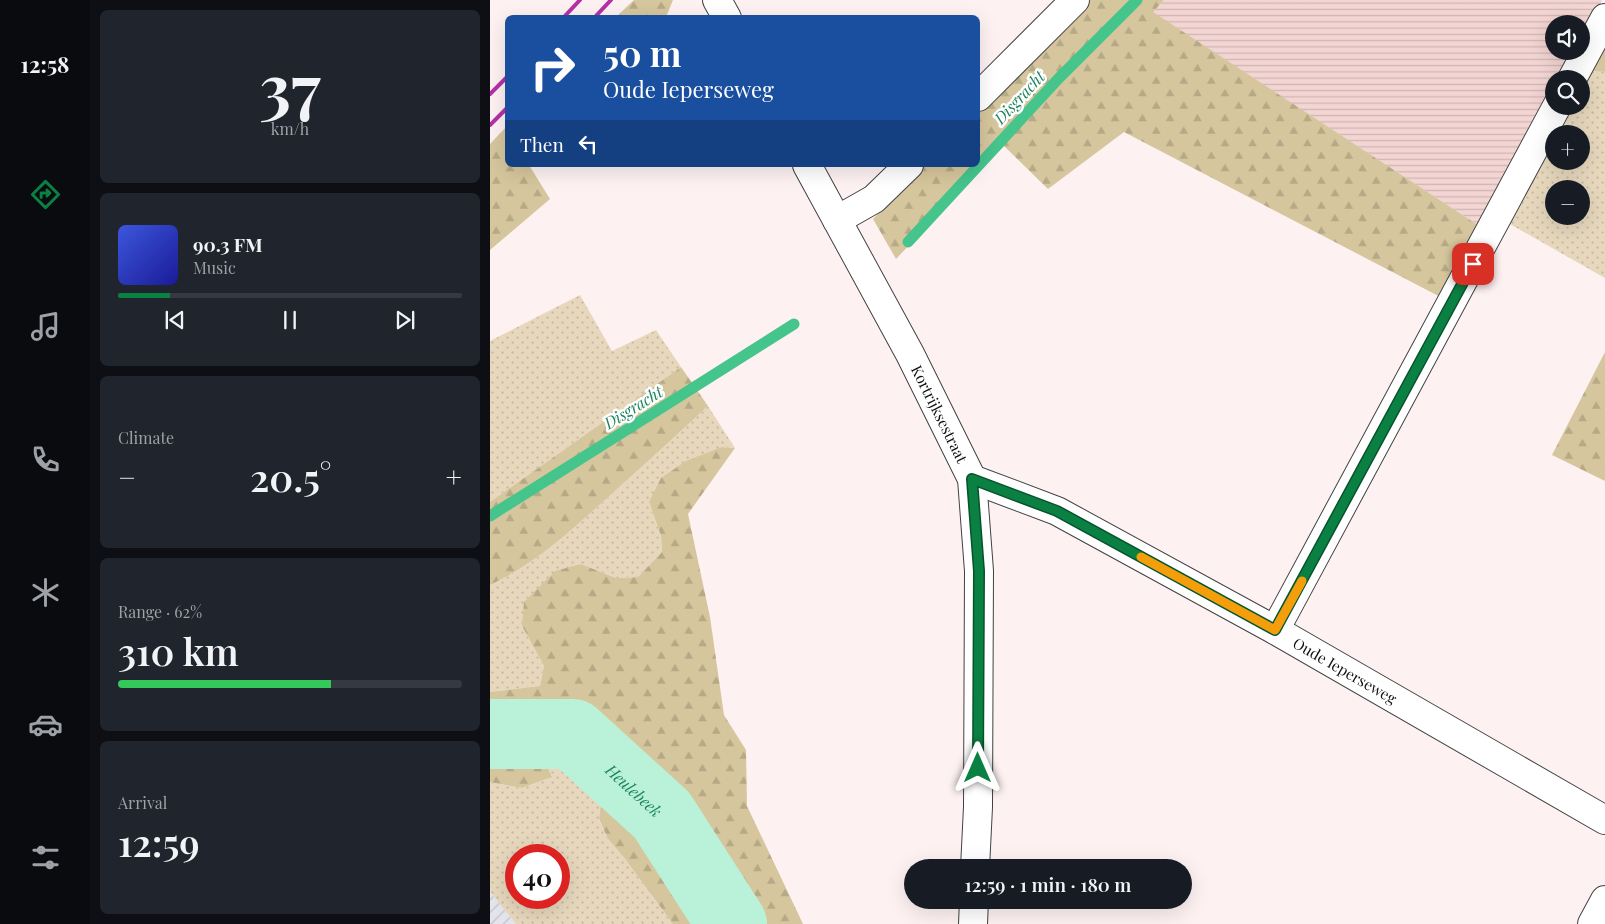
<!DOCTYPE html>
<meta charset="utf-8">
<style>
body{margin:0;font-family:"Playfair Display",serif;background:#20242c;color:#f1f3f6;height:100vh;display:flex;flex-direction:column;font-size:19px;white-space:nowrap}
*{box-sizing:border-box;margin:0}
p{font-size:16px;color:#9ea1a6}
.icon{flex:none;width:28px;height:28px;fill:none;stroke:currentColor;stroke-width:2;stroke-linecap:round;stroke-linejoin:round}
.map{position:relative;flex:1;overflow:hidden}
.side{display:flex;flex-direction:column;gap:10px;padding:10px;background:#0d0f14;width:400px}
.side>*{flex:none}
.guide{position:absolute;left:15px;top:15px;width:475px;height:152px;border-radius:8px;box-shadow:0 5px 20px #0002;background:#1a4fa0;color:#fff;overflow:hidden}
.tools{position:absolute;left:1055px;top:15px;display:grid;gap:10px}
.tools a{display:grid;place-items:center;width:45px;height:45px;border-radius:50%;background:#171b24;box-shadow:0 5px 20px #0002;font-size:25px}
.speed{position:absolute;left:15px;top:844px;display:flex;gap:10px;font-size:25px;font-weight:700;text-align:center}
.speed>*{display:grid;place-content:center;width:65px;height:65px;border-radius:50%;background:#171b24;box-shadow:0 5px 20px #0002;line-height:1}
.speed .limit{border:8px solid #d22;background:#fff;color:#111}
.pin{position:absolute;display:grid;place-items:center;width:42px;height:42px;color:#fff;margin:-21px;border-radius:10px;box-shadow:0 2px 8px #0006}
.me{position:absolute;width:55px;margin:-28px;rotate:0deg;stroke-linejoin:round;filter:drop-shadow(0 0 4px #0008)}
.turn{display:flex;align-items:center;gap:18px;height:105px;padding:0 15px;font-size:22px}
.turn .icon{width:65px;height:65px;stroke-width:2.5}
.turn b{display:block;font-size:35px;line-height:42px}
.then{display:flex;align-items:center;height:48px;padding:0 15px;background:#0003;gap:10px;font-size:19px}
.big{font-size:38px;font-weight:600;line-height:1.1}
.side .widget{flex:1;display:flex;flex-direction:column;justify-content:center;gap:8px;min-width:0;padding:0 18px;border-radius:8px;background:#20242c}
.side .dial{align-items:center;gap:0}
.dial b{font-size:65px;line-height:1}
.song{display:flex;align-items:center;gap:15px}
.cover{width:60px;height:60px;border-radius:8px;background:linear-gradient(135deg,hsl(230 70% 55%),hsl(240 70% 35%))}
.played{height:5px;border-radius:2px;background:linear-gradient(90deg,#0b8043 15%,#363941 15%)}
.keys{display:flex;justify-content:space-around;direction:ltr}
.heat{display:flex;justify-content:space-between;align-items:center;font-size:28px;direction:ltr}
.charge{height:8px;border-radius:4px;background:linear-gradient(90deg,#34c759 62%,#363941 0)}
.trip{position:absolute;left:414px;top:859px;width:288px;height:50px;border-radius:25px;background:#171b24;box-shadow:0 5px 20px #0002;font-weight:600;line-height:50px;text-align:center}
main{display:flex;flex:1;min-height:0}
.dock{display:flex;flex-direction:column;width:90px;justify-content:space-around;align-items:center;background:#090b0e;color:#9ea1a6}
.dock .icon{width:35px;height:35px}
.dock .active{color:#0b8043}
.dock b{font-size:22px;color:#f1f3f6}
.map>svg:first-child{display:block}
.industrial{fill:url(#industrial-furrows)}
.farmland{fill:url(#farmland-rules)}
.grass{fill:url(#grass-dots);fill-rule:evenodd}
.forest{fill:url(#forest-firs)}
.lines{fill:none;stroke-linecap:round;stroke-linejoin:round}
.stream{stroke:#45c48c;stroke-width:11}
.river{stroke:#b9f2d8;stroke-width:70}
.minor-casing{stroke:#424242;stroke-width:30}
.minor{stroke:#fff;stroke-width:28}
.rail{stroke:#b630a6;stroke-width:4}
.route-casing{stroke:#07532c;stroke-width:12}
.route{stroke:#0b8043;stroke-width:9}
.slow{stroke:#f59e0b;stroke-width:9}
.labels{text-anchor:middle;dominant-baseline:central;stroke-width:5;stroke-linejoin:round;paint-order:stroke}
.street-label{font-size:15px;fill:#0f0f0f;stroke:#fff}
.water-label{font-size:16px;font-style:italic;fill:#1e845b;stroke:#fff}
</style>
<main>
<nav class="dock">
<b>12:58</b>
<svg class="icon active" aria-label="directions" viewBox="0 0 24 24"><path d="M12 3l9 9-9 9-9-9zM9 14v-3h6M13 9l2 2-2 2"/></svg>
<svg class="icon" aria-label="music" viewBox="0 0 24 24"><path d="M9 18V5l10-2v13"/><circle cx="6" cy="18" r="3"/><circle cx="16" cy="16" r="3"/></svg>
<svg class="icon" aria-label="phone" viewBox="0 0 24 24"><path d="M5 4h4l2 5-3 2q2 4 5 5l2-3 5 2v4C11 20 4 13 5 4z"/></svg>
<svg class="icon" aria-label="climate" viewBox="0 0 24 24"><path d="M12 3v18M4 7l16 10M4 17L20 7"/></svg>
<svg class="icon" aria-label="car" viewBox="0 0 24 24"><path d="M5 17H2v-5l4-1 3-4h7l3 4 3 1v5h-3M9 17h6M6 11h13"/><circle cx="7" cy="17" r="2"/><circle cx="17" cy="17" r="2"/></svg>
<svg class="icon" aria-label="filters" viewBox="0 0 24 24"><path d="M4 7h16M4 17h16"/><circle cx="9" cy="7" r="2"/><circle cx="15" cy="17" r="2"/></svg>
</nav>
<section class="side">
<div class="widget dial"><b>37</b><p>km/h</p></div>
<div class="widget">
<div class="song"><i class="cover"></i><div><b>90.3 FM</b><p>Music</p></div></div>
<div class="played"></div>
<div class="keys"><svg class="icon" aria-label="previous" viewBox="0 0 24 24"><path d="M18 5L8 12l10 7zM5 5v14"/></svg><svg class="icon" aria-label="pause" viewBox="0 0 24 24"><path d="M8 5v14M16 5v14"/></svg><svg class="icon" aria-label="next" viewBox="0 0 24 24"><path d="M6 5l10 7-10 7zM19 5v14"/></svg></div>
</div>
<div class="widget"><p>Climate</p>
<div class="heat"><a>−</a><b class="big">20.5°</b><a>+</a></div>
</div>
<div class="widget"><p>Range · 62%</p><b class="big">310 km</b><div class="charge"></div></div>
<div class="widget"><p>Arrival</p><b class="big">12:59</b></div>
</section>
<div class="map">
<svg width="1115" height="924" viewBox="0 0 1115 924">
<defs>
<pattern id="industrial-furrows" width="10" height="10" patternUnits="userSpaceOnUse" patternTransform="scale(1.25)"><rect width="10" height="10" fill="#e4e4ec"/><path d="M-1 1l2-2M0 10L10 0M9 11l2-2" fill="none" stroke="#c2c2c9"/></pattern>
<pattern id="farmland-rules" width="6" height="5" patternUnits="userSpaceOnUse" patternTransform="scale(1.25)"><rect width="6" height="5" fill="#f3d5d3"/><path d="M0 2.5h6" fill="none" stroke="#cfb6b4"/></pattern>
<pattern id="grass-dots" width="8" height="8" patternUnits="userSpaceOnUse" patternTransform="scale(1.25)"><rect width="8" height="8" fill="#e7d8bd"/><path d="M2 2h.1M6 6h.1" fill="none" stroke="#c5b8a1" stroke-width="1.8" stroke-linecap="round"/></pattern>
<pattern id="forest-firs" width="22" height="20" patternUnits="userSpaceOnUse" patternTransform="scale(1.25)"><rect width="22" height="20" fill="#d6c69d"/><path d="M5 1l3.5 6h-7zM16 11l3.5 6h-7z" fill="#b6a986"/></pattern>
</defs>
<rect width="100%" height="100%" fill="#fef1f2"/>
<path class="industrial" d="M 0,892 L 26,924 L 0,924 Z"/>
<path class="farmland" d="M 674,0 L 1112,0 L 1091,42 L 1091,24 L 1064,24 L 1064,51 L 1087,51 L 1073,79 L 1064,79 L 1064,97 L 997,231 L 662,12 Z"/>
<path class="grass" d="M 1100,71 L 1115,72 L 1115,278 L 1018,223 L 1064,138 L 1064,161 L 1091,161 L 1091,134 L 1066,134 L 1081,106 L 1091,106 L 1091,87 ZM 1064,189 L 1091,189 L 1091,216 L 1064,216 Z
M 90,295 L 122,351 L 166,330 L 191,367 L 0,502 L 0,341 Z
M 218,406 L 245,448 L 232,447 L 159,502 L 171,536 L 172,552 L 148,577 L 126,578 L 91,564 L 32,626 L 54,666 L 50,686 L 0,692 L 0,585 C 48,563 86,526 125,491 C 156,463 187,435 218,406 Z
M 48,745 C 84,752 105,770 134,790 L 120,792 L 111,802 L 109,820 L 118,839 L 135,859 L 183,924 L 26,924 L 0,892 L 0,782 L 32,788 L 62,777 ZM 26,855 L 69,855 L 69,898 L 26,898 Z"/>
<path class="forest" d="M 144,0 L 183,0 L 176,17 L 126,17 Z
M 595,0 L 674,0 L 663,12 L 997,231 L 958,301 L 634,132 L 558,189 L 514,146 L 406,259 L 383,219 L 435,165 L 488,165 L 488,111 Z
M 1115,40 L 1115,72 L 1100,71 Z
M 17,126 L 18,165 L 39,165 L 60,199 L 0,250 L 0,144 Z
M 1115,352 L 1115,481 L 1062,455 Z
M 191,367 L 218,406 C 187,435 156,463 125,491 C 86,526 48,563 0,585 L 0,502 Z
M 232,447 L 245,448 L 198,514 L 220,617 L 234,715 L 256,750 L 257,806 L 313,924 L 261,924 L 232,873 L 190,818 L 134,763 L 79,718 L 54,715 L 0,716 L 0,692 L 50,686 L 54,666 L 32,626 L 34,602 L 65,571 L 91,564 L 126,578 L 148,577 L 172,552 L 171,536 L 159,502 L 171,478 L 196,461 Z
M 48,745 L 62,777 L 32,788 L 0,782 L 0,748 Z
M 134,790 L 192,856 L 233,924 L 183,924 L 135,859 L 118,839 L 109,819 L 111,802 L 120,792 Z"/>
<g class="lines">
<path class="stream" d="M 418,242 L 569,78 L 647,0
M 0,516 L 304,324"/>
<path class="river" id="s1" d="M 0,734 L 83,734 L 172,815 L 242,924"/>
<defs>
<g id="minor">
<path d="M 227,0 L 237,18"/>
<path d="M 1082,79 L 1115,18"/>
<path d="M 488,97 L 585,0"/>
<path id="s2" d="M 317,165 L 420,354 L 482,479 L 489,571 L 488,807 L 485,868"/>
<path d="M 347,220 L 384,199 L 419,165"/>
<path id="s3" d="M 482,479 L 567,511 L 785,630 L 1115,820"/>
<path d="M 785,630 L 1067,106"/>
<path d="M 483,924 L 484,900"/>
<path d="M 1102,924 L 1115,900"/>
</g>
</defs>
<use href="#minor" class="minor-casing"/>
<use href="#minor" class="minor"/>
<path class="rail" d="M 73,18 L 90,0
M 104,18 L 121,0
M 0,94 L 18,76
M 0,125 L 18,107"/>
</g>
<g class="lines">
<defs>
<path id="route" d="M 488,768 L 489,571 L 482,479 L 567,511 L 785,630 L 983,264"/>
</defs>
<use href="#route" class="route-casing"/>
<use href="#route" class="route"/>
<path class="slow" d="M 651,557 L 785,630 L 812,581"/>
</g>
<g class="labels">
<g class="street-label">
<text stroke="none"><textPath href="#s2" startOffset="282">Kortrijksestraat</textPath></text>
<text stroke="none"><textPath href="#s3" startOffset="420">Oude Ieperseweg</textPath></text>
</g>
<g class="water-label">
<text transform="translate(529 97) rotate(-47)">Disgracht</text>
<text transform="translate(143 407) rotate(-32)">Disgracht</text>
<text stroke="none"><textPath href="#s1" startOffset="166">Heulebeek</textPath></text>
</g>
</g>
</svg>
<div class="tools">
<a><svg class="icon" aria-label="sound" viewBox="0 0 24 24"><path d="M4 9h4l5-4v14l-5-4H4zM17 9q2 3 0 6"/></svg></a>
<a><svg class="icon" aria-label="search" viewBox="0 0 24 24"><circle cx="10" cy="10" r="6"/><path d="M15 15l6 6"/></svg></a>
<a>+</a>
<a>−</a>
</div>
<div class="speed"><div class="limit">40</div></div>
<div class="pin" style="left:983px;top:264px;background:#d93025"><svg class="icon" aria-label="arrive" viewBox="0 0 24 24"><path d="M6 21V4h12l-3 4 3 4H6"/></svg></div>
<svg class="me" style="left:488px;top:768px" viewBox="-20 -20 40 40"><path d="M0-17L14 15 0 8-14 15z" fill="#0b8043" stroke="#fff" stroke-width="4"/></svg>
<div class="trip">12:59 · 1 min · 180 m</div>
<div class="guide">
<div class="turn"><svg class="icon" aria-label="right" viewBox="0 0 24 24"><path d="M7 20v-9h11M14 6l5 5-5 5"/></svg><div><b>50 m</b>Oude Ieperseweg</div></div>
<div class="then">Then<svg class="icon" aria-label="left" viewBox="0 0 24 24"><path d="M17 20v-9H6M10 6l-5 5 5 5"/></svg></div>
</div>
</div>
</main>
